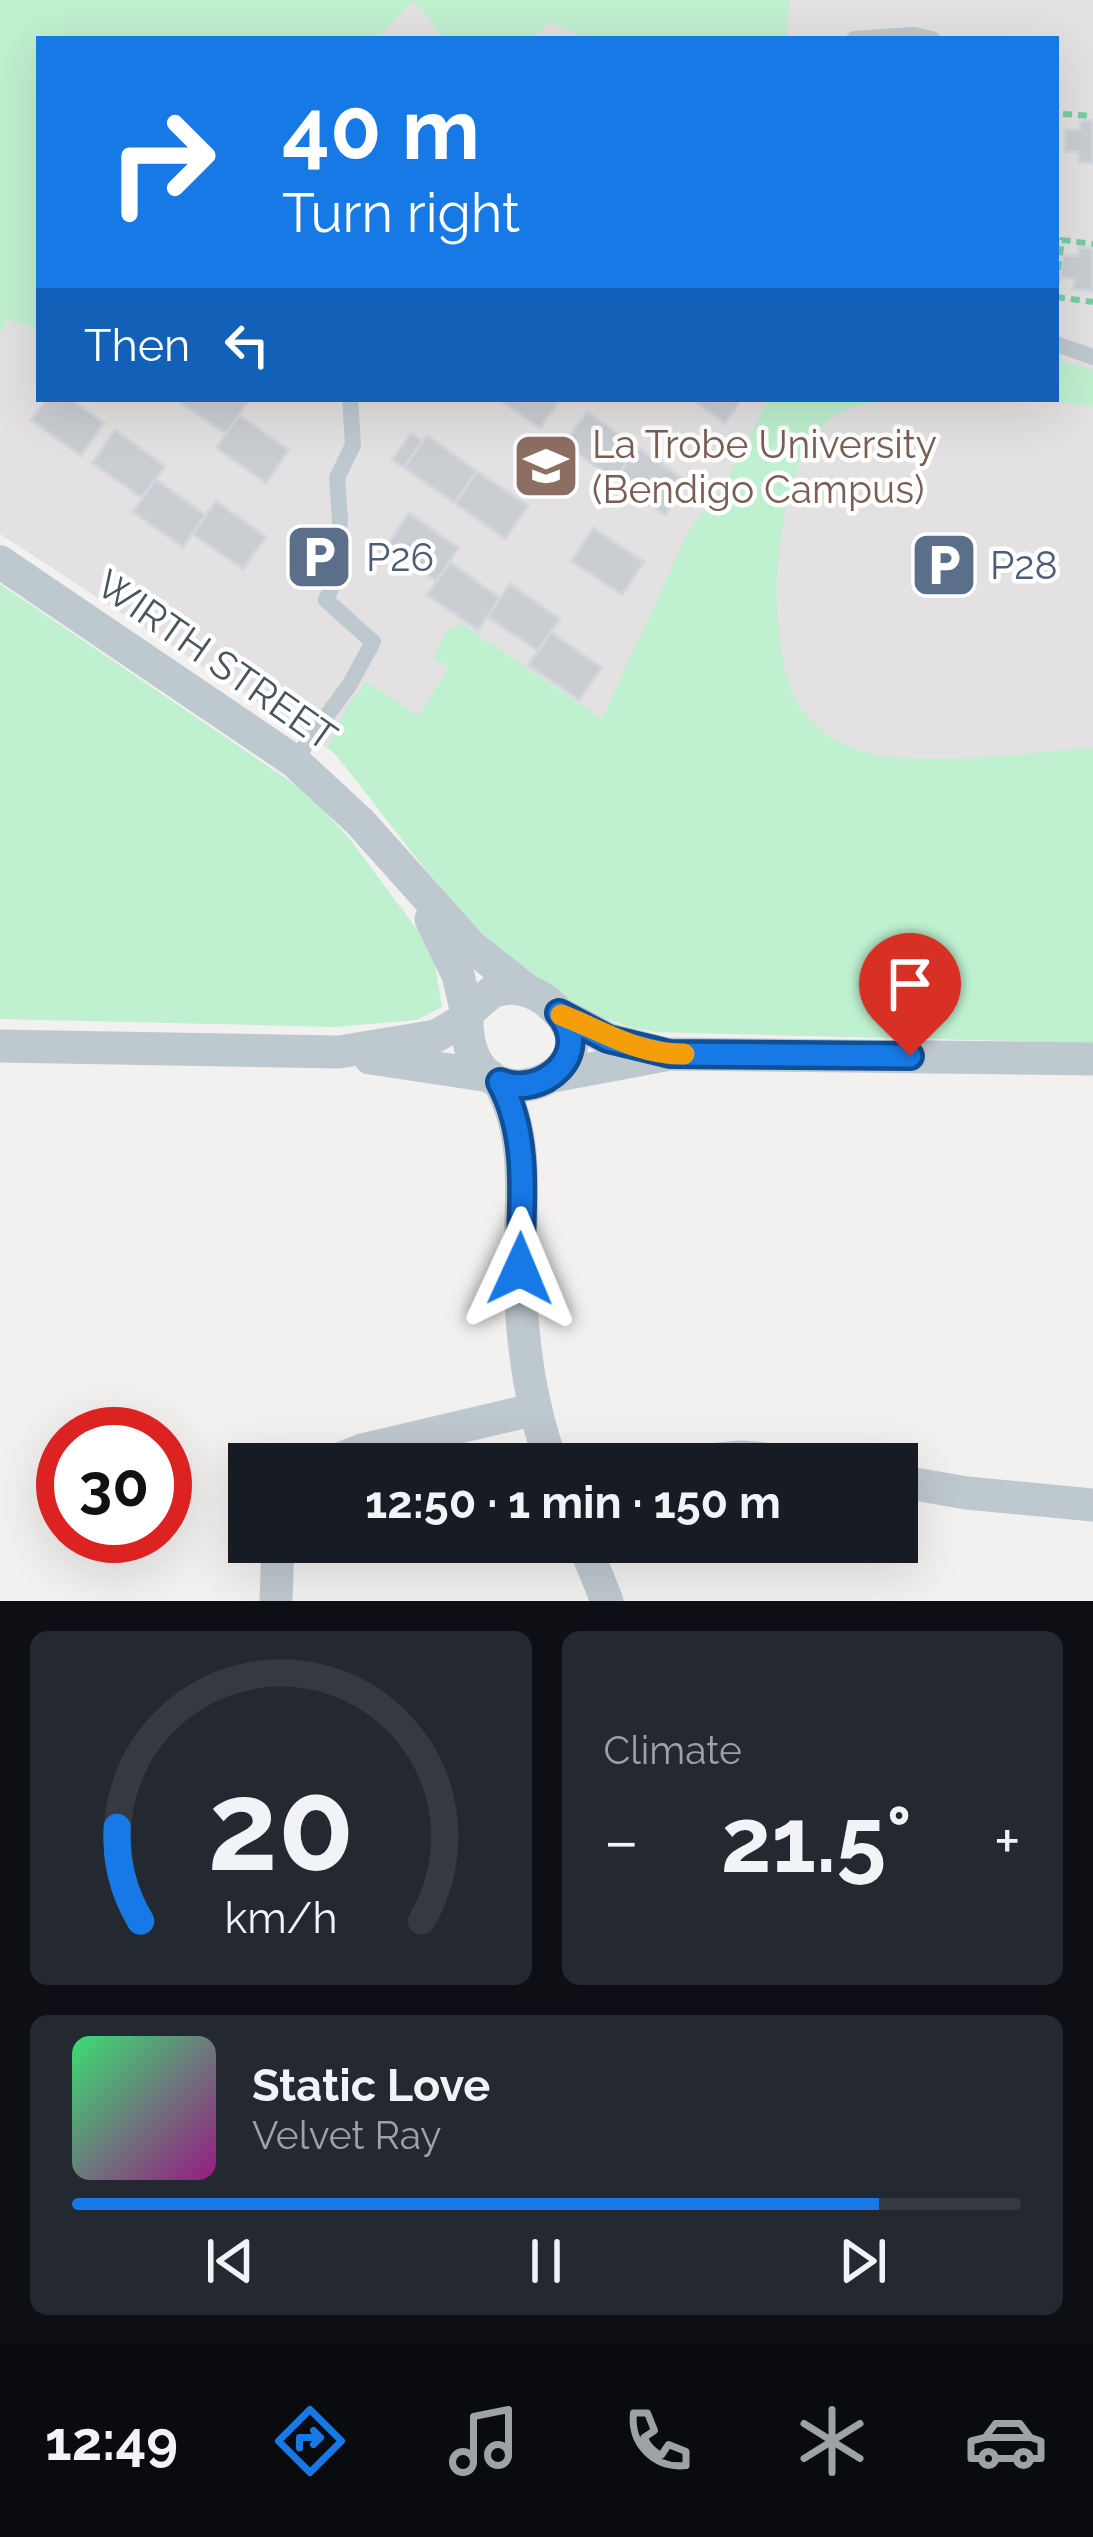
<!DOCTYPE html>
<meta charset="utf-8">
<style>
body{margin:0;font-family:Raleway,sans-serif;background:#242831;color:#f1f3f6;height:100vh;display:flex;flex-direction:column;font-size:45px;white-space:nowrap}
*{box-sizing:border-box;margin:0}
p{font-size:39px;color:#9ea1a6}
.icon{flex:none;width:66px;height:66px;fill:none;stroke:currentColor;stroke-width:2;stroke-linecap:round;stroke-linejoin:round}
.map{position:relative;height:1601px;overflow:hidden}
.details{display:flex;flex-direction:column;gap:30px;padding:30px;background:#0d0f14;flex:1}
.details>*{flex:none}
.banner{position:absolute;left:36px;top:36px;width:1023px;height:366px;border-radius:0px;box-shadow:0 12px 48px #0002;background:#1779e6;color:#fff;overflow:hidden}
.speed{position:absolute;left:36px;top:1407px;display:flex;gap:24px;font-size:60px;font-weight:700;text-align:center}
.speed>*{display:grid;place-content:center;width:156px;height:156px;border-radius:50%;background:#171b24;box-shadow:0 12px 48px #0002;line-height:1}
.speed .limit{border:18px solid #d22;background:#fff;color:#111}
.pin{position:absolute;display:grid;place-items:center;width:102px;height:102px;color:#fff;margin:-123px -51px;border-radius:50% 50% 50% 0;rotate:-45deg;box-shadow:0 0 12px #0007}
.pin .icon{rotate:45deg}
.me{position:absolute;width:132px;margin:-66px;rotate:1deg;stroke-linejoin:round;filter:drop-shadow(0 0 9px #0008)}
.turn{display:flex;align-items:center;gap:42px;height:252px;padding:0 48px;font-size:54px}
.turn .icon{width:156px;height:156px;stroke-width:2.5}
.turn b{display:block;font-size:84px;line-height:102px}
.then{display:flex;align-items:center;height:114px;padding:0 48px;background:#0003;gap:24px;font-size:45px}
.big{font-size:90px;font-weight:700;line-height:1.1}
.details .widget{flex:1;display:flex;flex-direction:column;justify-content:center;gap:18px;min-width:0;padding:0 42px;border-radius:18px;background:#242831}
.details .dial{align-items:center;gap:0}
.dial svg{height:312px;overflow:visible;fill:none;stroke:#363941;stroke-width:7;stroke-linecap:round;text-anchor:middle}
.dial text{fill:#f1f3f6;stroke:none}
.song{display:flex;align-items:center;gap:36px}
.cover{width:144px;height:144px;border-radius:18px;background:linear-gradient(135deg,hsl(140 70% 55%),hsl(310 70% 35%))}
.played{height:12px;border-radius:6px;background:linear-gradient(90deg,#1779e6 85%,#363941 85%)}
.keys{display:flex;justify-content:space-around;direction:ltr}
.heat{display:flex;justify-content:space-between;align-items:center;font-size:66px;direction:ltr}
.details .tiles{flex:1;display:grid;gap:30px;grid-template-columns:1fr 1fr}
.widget:last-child{grid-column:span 2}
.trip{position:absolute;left:228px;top:1443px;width:690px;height:120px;border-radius:0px;background:#171b24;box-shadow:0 12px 48px #0002;font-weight:700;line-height:120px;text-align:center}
.menu{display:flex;height:192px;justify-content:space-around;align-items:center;background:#090b0e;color:#9ea1a6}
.menu .icon{width:84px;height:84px}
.menu .active{color:#1779e6}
.menu b{font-size:54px;color:#f1f3f6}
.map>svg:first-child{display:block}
.education{fill:#e4e1e3;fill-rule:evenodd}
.green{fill:#bff0d0}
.building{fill:#caced3;stroke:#d4d7dc;stroke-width:3}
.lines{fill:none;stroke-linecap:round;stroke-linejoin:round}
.path{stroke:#76cfa0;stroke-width:6;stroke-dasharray:9 6;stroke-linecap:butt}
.lane{stroke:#bec8cf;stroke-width:16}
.street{stroke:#bec8cf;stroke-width:33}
.route-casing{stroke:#0f4f96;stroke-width:30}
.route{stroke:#1779e6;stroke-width:21}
.slow{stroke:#f59e0b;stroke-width:21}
.labels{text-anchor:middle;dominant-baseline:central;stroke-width:9;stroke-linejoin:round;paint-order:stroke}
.education-label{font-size:39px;fill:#785e54;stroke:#fff;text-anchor:start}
.service-label{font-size:39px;fill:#4e5e75;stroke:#fff;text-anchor:start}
.street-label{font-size:39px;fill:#48555e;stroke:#fff}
</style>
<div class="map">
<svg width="1093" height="1601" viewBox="0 0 1093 1601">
<rect width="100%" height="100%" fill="#f3f0f0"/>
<path class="education" d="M 0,0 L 1093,0 L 1093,1043 L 655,1032 L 481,933 L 335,753 L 0,534 ZM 39,39 L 1056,39 L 1056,399 L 39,399 Z"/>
<path class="green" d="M 0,0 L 789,0 L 787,39 L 588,39 L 550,22 L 532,39 L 445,39 L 414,1 L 376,39 L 39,39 L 39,329 L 7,319 L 0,334 Z
M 1056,359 L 1093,370 L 1093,407 L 1037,399 L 1056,399 Z
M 769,399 L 957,399 C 920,401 872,395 839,413 C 770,449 762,646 799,705 C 810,723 828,737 847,746 C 907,772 1026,752 1093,748 L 1093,1043 L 655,1032 C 514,1011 419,857 335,754 L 327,748 L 345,710 L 366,682 L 419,716 L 449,667 L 433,659 L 448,627 L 454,631 L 459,622 L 602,719 L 689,530 L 723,488 Z
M 0,584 L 306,792 L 349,838 L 433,951 L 442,1007 L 417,1020 L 335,1027 L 0,1019 Z"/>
<path class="building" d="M 1080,120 L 1093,121 L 1093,163 L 1079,162 L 1079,152 L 1065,151 L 1065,130 L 1080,130 Z
M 1079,247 L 1093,249 L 1093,291 L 1073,289 L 1075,279 L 1060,277 L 1063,255 L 1078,256 Z
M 46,399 L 70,399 L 104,423 L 81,456 L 31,420 Z
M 175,399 L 245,399 L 248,401 L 226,434 Z
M 498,399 L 561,399 L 540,428 Z
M 691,399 L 742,399 L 725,423 Z
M 587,412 L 637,447 L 615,480 L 564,444 Z
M 239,415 L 289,450 L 266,483 L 216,448 Z
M 115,430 L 165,466 L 142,498 L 92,463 Z
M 411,433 L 423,441 L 404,468 L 392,460 Z
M 427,435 L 477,471 L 455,503 L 404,468 Z
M 637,447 L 688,482 L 665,515 L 615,480 Z
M 477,471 L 528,506 L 505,539 L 455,503 Z
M 155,479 L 206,515 L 183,547 L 133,512 Z
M 216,501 L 266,537 L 243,569 L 192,534 Z
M 409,513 L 459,548 L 436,581 L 386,546 Z
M 593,528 L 644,562 L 622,595 L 571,561 Z
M 450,562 L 500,598 L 478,630 L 427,595 Z
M 510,584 L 560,619 L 538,651 L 487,617 Z
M 551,632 L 602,668 L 579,700 L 528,665 Z"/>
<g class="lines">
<path class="path" d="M 1063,114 L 1093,116
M 1056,285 L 1062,240 L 1093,244
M 1056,297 L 1093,302"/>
<path class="lane" d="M 854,39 L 914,35 L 932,39
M 1056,344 L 1093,357
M 294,761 L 350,684 L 373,642 L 326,600 L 337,576 L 340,518 L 337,478 L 353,445 L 350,399"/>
<path class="street" d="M 0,562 L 294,761 L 360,822 L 471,946 L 525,989
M 431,919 L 458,975 L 467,1013
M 509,988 C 530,989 545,997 559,1013 C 616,1077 462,1138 467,1013 L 493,991 Z
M 559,1013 L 608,1039 L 662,1053
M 0,1046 L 339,1052 L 436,1036 L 467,1018
M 370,1058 L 490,1076
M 553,1076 L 670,1054 L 1093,1059
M 499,1082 C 532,1140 519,1209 520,1273 C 521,1336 530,1405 552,1464
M 327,1464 L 362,1450 L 536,1409
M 658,1464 L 742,1457 L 822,1464
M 897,1481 L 967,1493 L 1093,1505
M 583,1542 L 607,1601
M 276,1601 L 278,1542"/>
</g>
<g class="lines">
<defs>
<path id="route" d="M 520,1269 C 521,1207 531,1138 500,1082 C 542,1099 594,1054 559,1013 L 608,1039 L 670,1054 L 910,1056"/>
</defs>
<use href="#route" class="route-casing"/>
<use href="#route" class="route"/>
<path class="slow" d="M 561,1015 C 595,1027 637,1055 684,1054"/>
</g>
<defs>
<symbol id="university-square" viewBox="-11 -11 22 22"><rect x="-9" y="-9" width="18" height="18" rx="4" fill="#8d6e63" stroke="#fff"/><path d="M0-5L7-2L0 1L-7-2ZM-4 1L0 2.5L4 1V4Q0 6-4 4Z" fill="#fff"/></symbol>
<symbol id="parking-square" viewBox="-11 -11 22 22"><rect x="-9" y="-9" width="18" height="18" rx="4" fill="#5c6f8a" stroke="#fff"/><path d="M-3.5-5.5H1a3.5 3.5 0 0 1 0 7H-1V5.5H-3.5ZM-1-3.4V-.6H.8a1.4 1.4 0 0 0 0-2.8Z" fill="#fff"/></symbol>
</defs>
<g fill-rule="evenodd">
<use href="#university-square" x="508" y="428" width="76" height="76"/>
<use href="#parking-square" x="281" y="519" width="76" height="76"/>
<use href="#parking-square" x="906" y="527" width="76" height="76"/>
</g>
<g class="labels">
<g class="education-label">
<text x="592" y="444">La Trobe University<tspan x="592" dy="45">(Bendigo Campus)</tspan></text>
</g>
<g class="service-label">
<text x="366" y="557">P26</text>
<text x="990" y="565">P28</text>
</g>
<g class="street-label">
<text transform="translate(217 660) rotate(35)">WIRTH STREET</text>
</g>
</g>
</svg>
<div class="speed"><div class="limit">30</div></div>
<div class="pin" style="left:910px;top:1056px;background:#d93025"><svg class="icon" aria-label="arrive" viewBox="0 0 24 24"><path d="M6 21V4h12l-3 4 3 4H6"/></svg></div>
<svg class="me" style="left:520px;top:1269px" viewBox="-20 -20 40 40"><path d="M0-17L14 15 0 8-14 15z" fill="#1779e6" stroke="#fff" stroke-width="4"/></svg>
<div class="trip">12:50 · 1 min · 150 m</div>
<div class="banner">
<div class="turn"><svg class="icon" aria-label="right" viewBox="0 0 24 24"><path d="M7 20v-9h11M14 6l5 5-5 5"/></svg><div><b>40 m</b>Turn right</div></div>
<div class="then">Then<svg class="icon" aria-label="left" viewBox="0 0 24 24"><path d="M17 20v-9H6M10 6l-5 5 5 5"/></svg></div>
</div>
</div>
<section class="details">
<div class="tiles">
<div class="widget dial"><svg viewBox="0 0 100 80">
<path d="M14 69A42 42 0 1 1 86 69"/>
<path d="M14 69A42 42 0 0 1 8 45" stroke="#1779e6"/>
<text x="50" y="56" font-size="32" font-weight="700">20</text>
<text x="50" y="72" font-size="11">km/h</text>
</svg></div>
<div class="widget"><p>Climate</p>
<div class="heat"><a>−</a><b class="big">21.5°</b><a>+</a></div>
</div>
<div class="widget">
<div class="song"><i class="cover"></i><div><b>Static Love</b><p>Velvet Ray</p></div></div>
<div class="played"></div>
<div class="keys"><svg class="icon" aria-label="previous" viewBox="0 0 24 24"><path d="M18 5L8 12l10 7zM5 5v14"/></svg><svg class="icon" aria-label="pause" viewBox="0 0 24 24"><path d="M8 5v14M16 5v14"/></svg><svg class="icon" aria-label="next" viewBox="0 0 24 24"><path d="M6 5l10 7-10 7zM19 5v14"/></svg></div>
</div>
</div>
</section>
<nav class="menu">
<b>12:49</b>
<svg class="icon active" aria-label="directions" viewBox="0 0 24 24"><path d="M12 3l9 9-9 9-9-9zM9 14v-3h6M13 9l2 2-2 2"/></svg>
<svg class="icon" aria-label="music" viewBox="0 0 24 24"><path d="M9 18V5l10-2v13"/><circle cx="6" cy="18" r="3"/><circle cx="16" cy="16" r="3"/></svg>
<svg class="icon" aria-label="phone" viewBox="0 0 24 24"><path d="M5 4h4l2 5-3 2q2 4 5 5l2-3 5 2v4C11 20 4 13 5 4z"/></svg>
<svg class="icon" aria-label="climate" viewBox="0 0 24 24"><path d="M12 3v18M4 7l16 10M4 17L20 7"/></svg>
<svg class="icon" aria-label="car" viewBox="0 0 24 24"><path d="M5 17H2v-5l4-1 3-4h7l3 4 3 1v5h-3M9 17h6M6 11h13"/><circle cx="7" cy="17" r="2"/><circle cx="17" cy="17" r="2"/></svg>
</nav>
